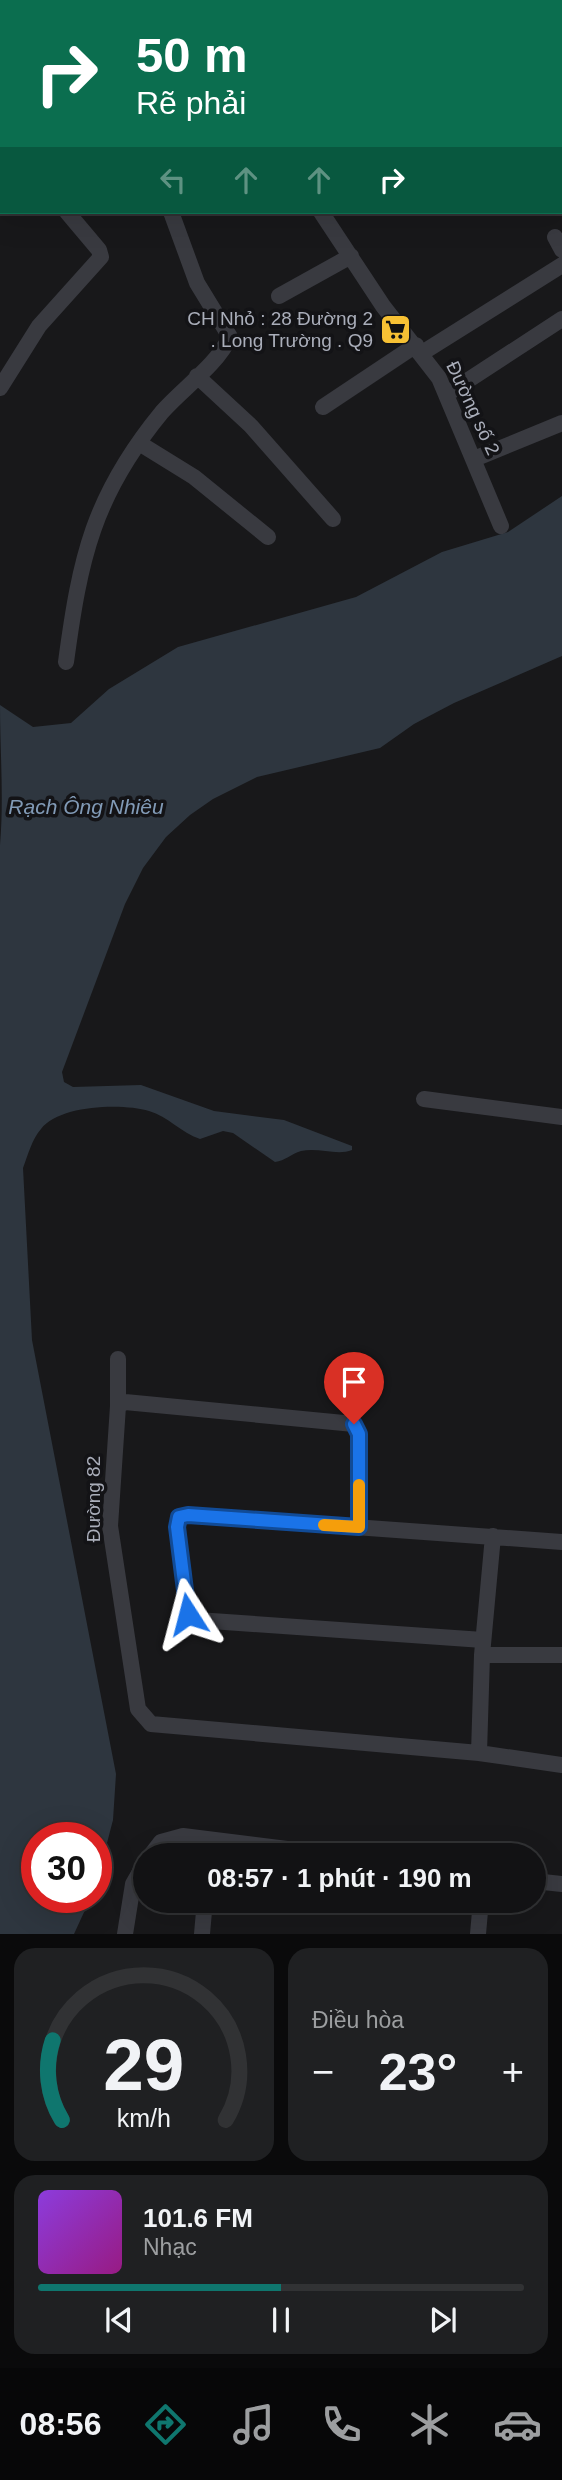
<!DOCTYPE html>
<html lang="vi">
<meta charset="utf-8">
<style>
body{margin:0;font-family:Arial,sans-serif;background:#1f2022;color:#f1f3f6;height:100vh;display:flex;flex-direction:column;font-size:26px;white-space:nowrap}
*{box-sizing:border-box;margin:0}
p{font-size:23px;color:#9c9ea0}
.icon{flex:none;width:38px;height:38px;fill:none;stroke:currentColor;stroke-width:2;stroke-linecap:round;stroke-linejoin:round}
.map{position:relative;height:1934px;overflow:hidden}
.panel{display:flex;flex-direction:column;gap:14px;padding:14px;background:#0a0a0b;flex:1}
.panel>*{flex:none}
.top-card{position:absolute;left:0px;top:0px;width:564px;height:214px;box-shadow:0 7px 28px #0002,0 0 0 2px #313234;background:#0b6e4f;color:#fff;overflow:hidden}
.speed{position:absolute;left:21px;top:1822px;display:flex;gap:14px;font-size:35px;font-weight:700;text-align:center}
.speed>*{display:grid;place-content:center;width:91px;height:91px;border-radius:50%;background:#121214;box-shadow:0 7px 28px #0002,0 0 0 2px #313234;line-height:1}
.speed .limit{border:10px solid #d22;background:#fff;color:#111}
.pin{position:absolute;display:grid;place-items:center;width:60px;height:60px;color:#fff;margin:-72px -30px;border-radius:50% 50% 50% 0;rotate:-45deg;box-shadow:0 0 7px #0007}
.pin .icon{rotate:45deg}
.me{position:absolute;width:77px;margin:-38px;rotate:351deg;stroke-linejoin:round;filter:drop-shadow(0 0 5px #0008)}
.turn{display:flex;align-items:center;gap:24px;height:147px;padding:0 21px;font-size:32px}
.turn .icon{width:91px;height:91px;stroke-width:2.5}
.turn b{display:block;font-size:49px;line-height:60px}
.lanes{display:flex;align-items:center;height:66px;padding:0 21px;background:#0003;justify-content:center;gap:35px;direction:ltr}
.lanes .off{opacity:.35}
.big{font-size:52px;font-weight:600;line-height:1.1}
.panel .card{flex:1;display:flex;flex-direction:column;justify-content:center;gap:10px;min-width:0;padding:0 24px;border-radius:21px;background:#1f2022}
.panel .dial{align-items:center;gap:0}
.dial svg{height:182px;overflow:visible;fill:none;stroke:#313234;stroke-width:7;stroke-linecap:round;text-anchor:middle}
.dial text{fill:#f1f3f6;stroke:none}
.song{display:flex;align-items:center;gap:21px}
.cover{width:84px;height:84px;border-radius:10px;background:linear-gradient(135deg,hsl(270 70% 55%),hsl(310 70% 35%))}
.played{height:7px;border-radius:4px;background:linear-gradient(90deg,#0f766e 50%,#313234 50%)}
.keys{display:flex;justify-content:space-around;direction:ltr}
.heat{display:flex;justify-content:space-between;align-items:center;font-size:38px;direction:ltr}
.panel .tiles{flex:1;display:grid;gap:14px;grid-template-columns:1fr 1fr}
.card:last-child{grid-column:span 2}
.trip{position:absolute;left:133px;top:1843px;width:413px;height:70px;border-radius:35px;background:#121214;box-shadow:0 7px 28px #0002,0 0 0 2px #313234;font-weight:600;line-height:70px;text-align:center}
.dock{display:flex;height:112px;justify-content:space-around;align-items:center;background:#070708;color:#9c9ea0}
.dock .icon{width:49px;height:49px}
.dock .current{color:#0f766e}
.dock b{font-size:32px;color:#f1f3f6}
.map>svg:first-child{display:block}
.water{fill:#2e363f}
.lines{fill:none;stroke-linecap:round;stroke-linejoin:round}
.minor{stroke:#393a40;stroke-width:16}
.major{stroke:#55575f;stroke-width:19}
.route-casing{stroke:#114b97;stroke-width:18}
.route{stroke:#1a73e8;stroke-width:12}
.slow{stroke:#f59e0b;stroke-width:12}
.labels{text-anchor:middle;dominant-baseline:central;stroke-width:7;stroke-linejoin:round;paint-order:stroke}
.poi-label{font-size:19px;fill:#aaaeba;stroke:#131316;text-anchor:end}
.street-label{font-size:19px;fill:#aaaeba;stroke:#131316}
.water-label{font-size:21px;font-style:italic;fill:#819ab6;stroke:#131316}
</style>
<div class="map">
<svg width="562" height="1934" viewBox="0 0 562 1934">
<rect width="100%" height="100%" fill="#18181a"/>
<path class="water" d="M 562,496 L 562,656 L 454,703 L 414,724 L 380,748 L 257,777 L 213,799 L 190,815 L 166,837 L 143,868 L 125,904 L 62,1072 L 64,1082 L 73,1087 L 141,1085 L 214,1111 L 284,1120 L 352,1146 L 352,1150 C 337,1156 318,1147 301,1151 C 291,1154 285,1161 275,1162 L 233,1133 L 223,1131 L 200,1139 C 181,1133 168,1116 149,1111 C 122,1103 59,1105 41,1129 C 32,1139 28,1155 23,1168 L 32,1340 L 116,1774 L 113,1820 L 96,1885 L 96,1838 L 37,1838 L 37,1897 L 91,1897 L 74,1934 L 0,1934 L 0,845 C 4,798 0,753 0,705 L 33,727 L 71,723 L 109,689 L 178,647 L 356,597 L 442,552 L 508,532 Z"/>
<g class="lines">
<path class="minor" d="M 30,0 L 31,2
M 91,0 L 92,2
M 236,0 L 238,2
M 354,0 L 356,2
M 163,2 L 166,0
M 271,2 L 271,0
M 0,81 L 2,80
M 321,212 L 383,306 L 439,378 L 501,526
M 555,237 L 562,250
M 279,296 L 351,256
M 422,353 L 562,265
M 197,376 L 251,426 L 333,519
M 0,388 L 39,326 L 101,257 L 99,250 L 67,212
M 447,394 L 562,319
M 323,407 L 416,345
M 139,443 L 194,477 L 268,537
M 474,459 L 562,423
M 66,662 C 80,558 93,496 162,412 C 183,388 216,366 230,337 L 197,283 L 171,212
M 424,1099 L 562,1117
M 118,1359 L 118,1406
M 359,1527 L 359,1434 L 354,1424 L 125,1402 L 118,1406 L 110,1526 L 138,1709 L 151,1724 L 479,1753 L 562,1765
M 483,1640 L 197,1620 L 188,1614 L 177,1527 L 179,1517 L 188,1515 L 562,1542
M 482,1655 L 562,1655
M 479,1753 L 482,1655 L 493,1536
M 151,1855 L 161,1842 L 183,1836 L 335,1855
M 534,1881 L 562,1884
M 125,1934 L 133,1884 L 145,1863
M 202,1934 L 205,1900
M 478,1934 L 481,1900"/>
<path class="major" d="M 529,2 L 531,0
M 0,125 L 2,125"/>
</g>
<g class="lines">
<defs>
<path id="route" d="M 188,1614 L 177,1527 L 179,1517 L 188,1515 L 359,1527 L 359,1434 L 354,1424"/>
</defs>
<use href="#route" class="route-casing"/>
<use href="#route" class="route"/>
<path class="slow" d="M 324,1525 L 359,1527 L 359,1485"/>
</g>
<defs>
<symbol id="supermarket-square" viewBox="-11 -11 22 22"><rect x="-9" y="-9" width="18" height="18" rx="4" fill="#f7c134" stroke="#131316"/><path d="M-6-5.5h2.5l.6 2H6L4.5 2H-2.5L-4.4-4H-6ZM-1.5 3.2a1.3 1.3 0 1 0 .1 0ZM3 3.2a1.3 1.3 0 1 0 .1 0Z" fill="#111"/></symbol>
</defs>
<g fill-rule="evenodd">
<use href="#supermarket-square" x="378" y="312" width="35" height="35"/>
</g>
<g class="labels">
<g class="poi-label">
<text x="373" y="318">CH Nhỏ : 28 Đường 2<tspan x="373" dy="22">. Long Trường . Q9</tspan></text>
</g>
<g class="street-label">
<text transform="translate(473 408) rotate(65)">Đường số 2</text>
<text transform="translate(93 1499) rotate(-90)">Đường 82</text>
</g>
<g class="water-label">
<text x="86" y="806">Rạch Ông Nhiêu</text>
</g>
</g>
</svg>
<div class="speed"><div class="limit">30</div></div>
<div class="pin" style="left:354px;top:1424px;background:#d93025"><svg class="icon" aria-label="arrive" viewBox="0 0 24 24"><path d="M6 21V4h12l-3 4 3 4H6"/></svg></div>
<svg class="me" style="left:188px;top:1614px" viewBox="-20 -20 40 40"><path d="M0-17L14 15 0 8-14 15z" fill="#1a73e8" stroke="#fff" stroke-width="4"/></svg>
<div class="trip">08:57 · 1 phút · 190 m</div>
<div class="top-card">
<div class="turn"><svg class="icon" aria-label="right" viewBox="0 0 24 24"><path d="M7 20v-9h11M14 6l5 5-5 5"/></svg><div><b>50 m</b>Rẽ phải</div></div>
<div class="lanes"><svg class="icon off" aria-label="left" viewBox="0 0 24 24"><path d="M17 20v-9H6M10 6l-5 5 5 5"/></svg><svg class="icon off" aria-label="ahead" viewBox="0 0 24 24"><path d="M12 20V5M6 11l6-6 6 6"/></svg><svg class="icon off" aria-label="ahead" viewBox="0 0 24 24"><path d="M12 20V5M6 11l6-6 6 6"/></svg><svg class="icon" aria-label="right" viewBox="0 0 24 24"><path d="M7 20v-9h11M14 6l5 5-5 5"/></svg></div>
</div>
</div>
<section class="panel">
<div class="tiles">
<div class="card dial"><svg viewBox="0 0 100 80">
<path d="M14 69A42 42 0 1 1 86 69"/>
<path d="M14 69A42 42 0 0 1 10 34" stroke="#0f766e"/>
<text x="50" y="56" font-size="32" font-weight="700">29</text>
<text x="50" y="72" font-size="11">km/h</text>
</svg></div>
<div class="card"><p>Điều hòa</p>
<div class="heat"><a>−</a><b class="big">23°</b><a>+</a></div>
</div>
<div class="card">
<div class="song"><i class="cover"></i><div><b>101.6 FM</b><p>Nhạc</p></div></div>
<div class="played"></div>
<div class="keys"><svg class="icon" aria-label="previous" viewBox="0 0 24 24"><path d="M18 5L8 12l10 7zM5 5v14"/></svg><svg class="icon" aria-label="pause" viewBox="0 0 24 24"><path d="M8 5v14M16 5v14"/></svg><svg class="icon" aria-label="next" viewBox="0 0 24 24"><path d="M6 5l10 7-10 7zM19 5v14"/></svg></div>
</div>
</div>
</section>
<nav class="dock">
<b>08:56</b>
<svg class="icon current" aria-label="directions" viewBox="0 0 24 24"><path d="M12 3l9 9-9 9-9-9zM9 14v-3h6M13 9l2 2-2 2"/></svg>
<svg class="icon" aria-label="music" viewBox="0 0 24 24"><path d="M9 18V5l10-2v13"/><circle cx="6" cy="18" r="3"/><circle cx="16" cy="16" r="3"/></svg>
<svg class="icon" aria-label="phone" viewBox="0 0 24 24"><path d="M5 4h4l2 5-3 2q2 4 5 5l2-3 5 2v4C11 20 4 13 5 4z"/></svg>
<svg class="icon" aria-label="climate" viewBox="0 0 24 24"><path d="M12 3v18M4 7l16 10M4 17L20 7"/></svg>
<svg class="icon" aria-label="car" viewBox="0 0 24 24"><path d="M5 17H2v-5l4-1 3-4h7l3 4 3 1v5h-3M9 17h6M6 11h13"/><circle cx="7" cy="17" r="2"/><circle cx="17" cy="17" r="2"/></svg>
</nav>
